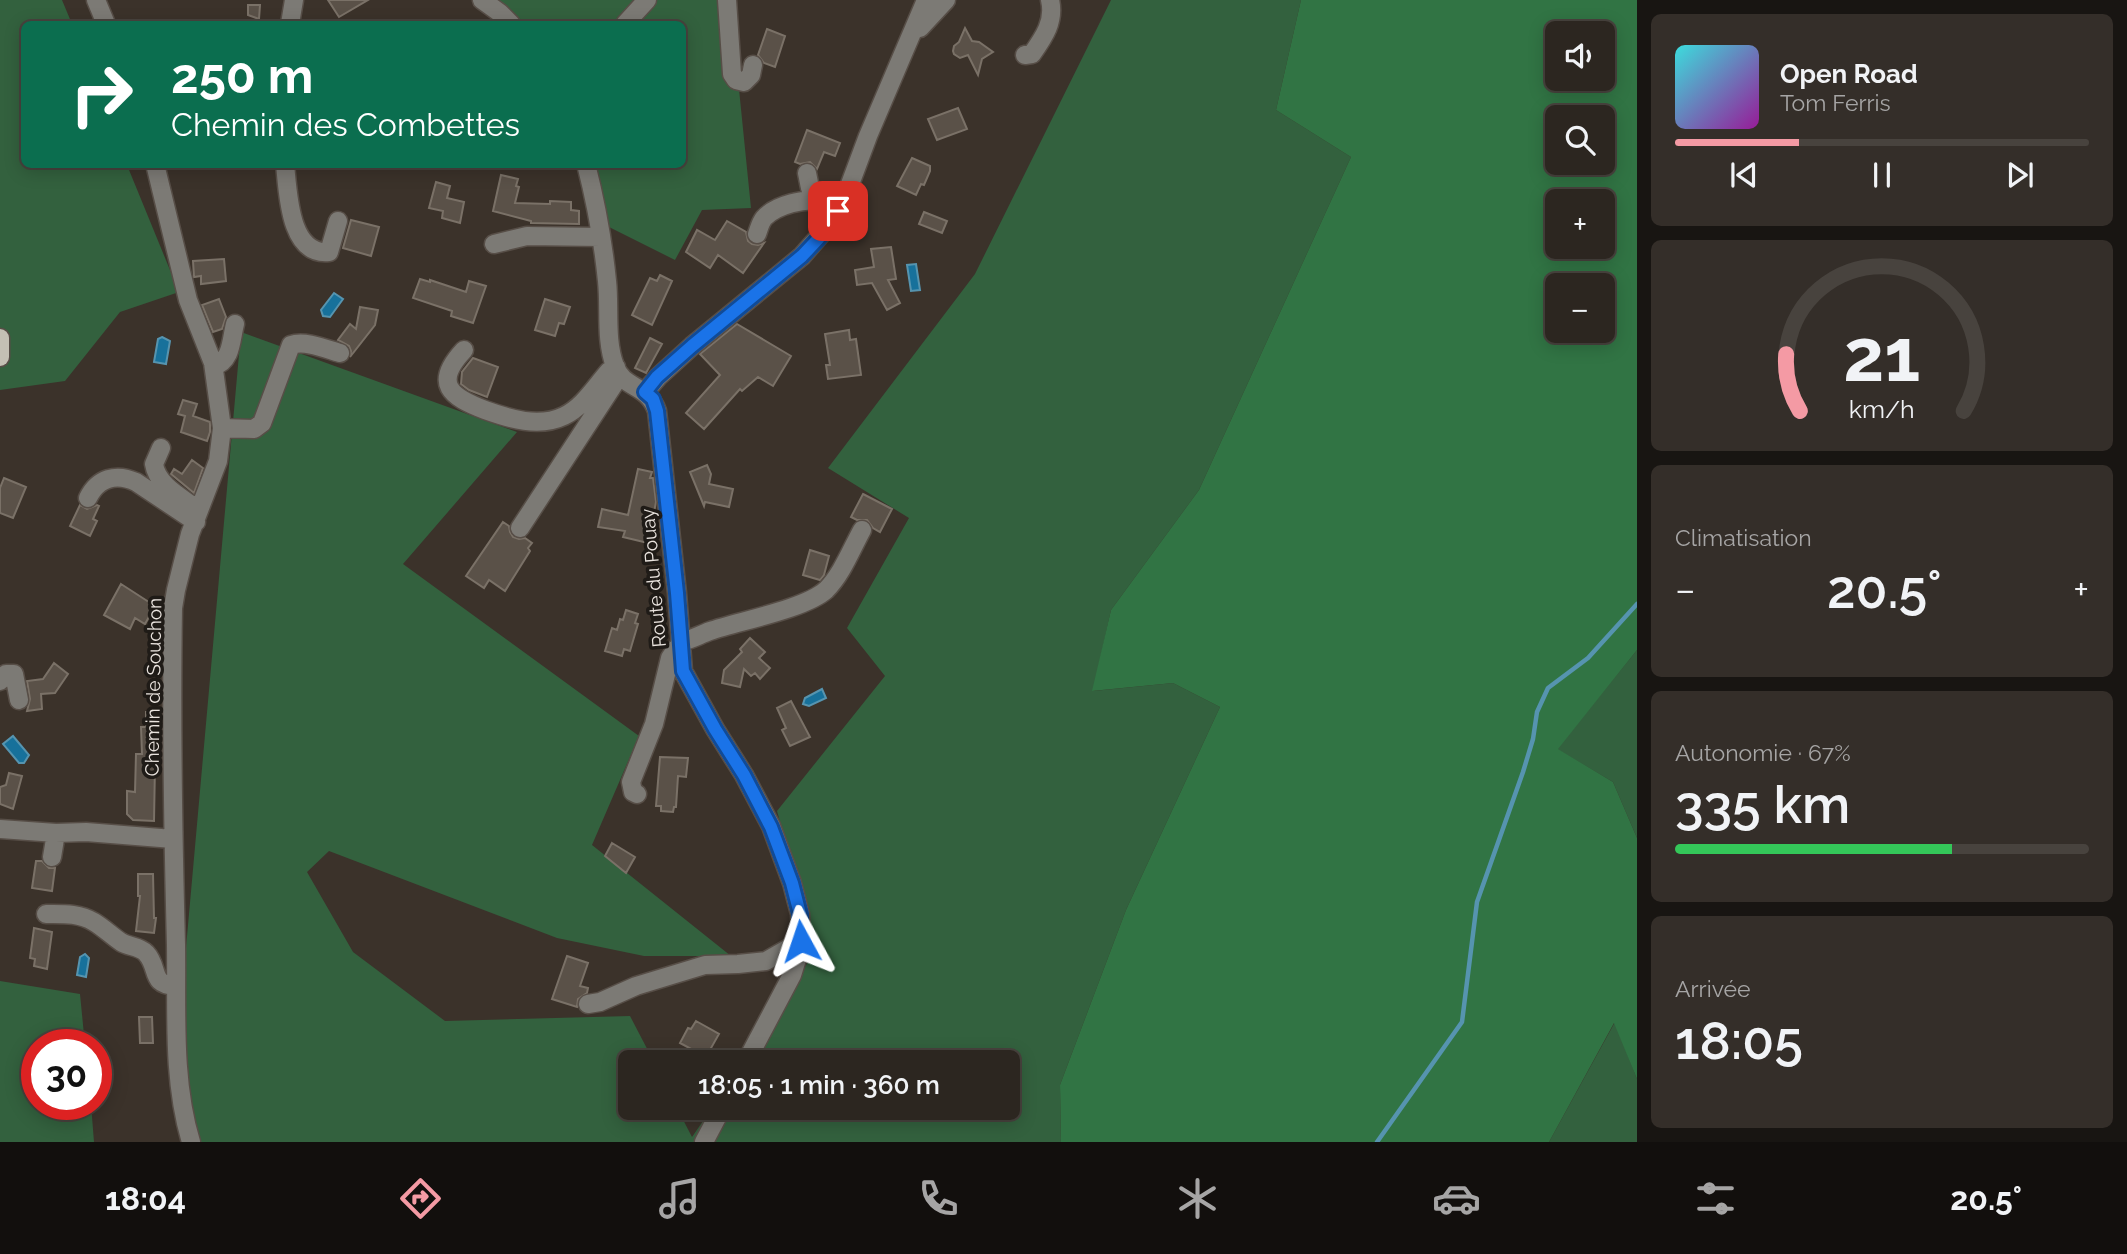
<!DOCTYPE html>
<html lang="fr">
<meta charset="utf-8">
<style>
body{margin:0;font-family:Raleway,sans-serif;background:#342e29;color:#f1f3f6;height:100vh;display:flex;flex-direction:column;font-size:26px;white-space:nowrap}
*{box-sizing:border-box;margin:0}
p{font-size:23px;color:#a6a5a5}
.icon{flex:none;width:38px;height:38px;fill:none;stroke:currentColor;stroke-width:2;stroke-linecap:round;stroke-linejoin:round}
.map{position:relative;flex:1;overflow:hidden}
.details{display:flex;flex-direction:column;gap:14px;padding:14px;background:#181512;width:490px}
.details>*{flex:none}
.top-card{position:absolute;left:21px;top:21px;width:665px;height:147px;border-radius:10px;box-shadow:0 4px 18px #0003,0 0 0 2px #48433e;background:#0b6e4f;color:#fff;overflow:hidden}
.buttons{position:absolute;left:1545px;top:21px;display:grid;gap:14px}
.buttons a{display:grid;place-items:center;width:70px;height:70px;border-radius:10px;background:#2c2620;box-shadow:0 4px 18px #0003,0 0 0 2px #48433e;font-size:35px}
.speed{position:absolute;left:21px;top:1029px;display:flex;gap:14px;font-size:35px;font-weight:700;text-align:center}
.speed>*{display:grid;place-content:center;width:91px;height:91px;border-radius:50%;background:#2c2620;box-shadow:0 4px 18px #0003,0 0 0 2px #48433e;line-height:1}
.speed .limit{border:10px solid #d22;background:#fff;color:#111}
.pin{position:absolute;display:grid;place-items:center;width:60px;height:60px;color:#fff;margin:-30px;border-radius:14px;box-shadow:0 4px 10px #0006}
.me{position:absolute;width:77px;margin:-38px;rotate:355deg;stroke-linejoin:round;filter:drop-shadow(0 0 5px #0008)}
.turn{display:flex;align-items:center;gap:24px;height:147px;padding:0 35px;font-size:32px}
.turn .icon{width:91px;height:91px;stroke-width:2.5}
.turn b{display:block;font-size:49px;line-height:60px}
.big{font-size:52px;font-weight:600;line-height:1.1}
.details .widget{flex:1;display:flex;flex-direction:column;justify-content:center;gap:10px;min-width:0;padding:0 24px;border-radius:10px;background:#342e29}
.details .dial{align-items:center;gap:0}
.dial svg{height:182px;overflow:visible;fill:none;stroke:#48433e;stroke-width:7;stroke-linecap:round;text-anchor:middle}
.dial text{fill:#f1f3f6;stroke:none}
.song{display:flex;align-items:center;gap:21px}
.cover{width:84px;height:84px;border-radius:10px;background:linear-gradient(135deg,hsl(180 70% 55%),hsl(300 70% 35%))}
.played{height:7px;border-radius:4px;background:linear-gradient(90deg,#f49aa4 30%,#48433e 30%)}
.keys{display:flex;justify-content:space-around;direction:ltr}
.heat{display:flex;justify-content:space-between;align-items:center;font-size:38px;direction:ltr}
.charge{height:10px;border-radius:5px;background:linear-gradient(90deg,#34c759 67%,#48433e 0)}
.trip{position:absolute;left:618px;top:1050px;width:402px;height:70px;border-radius:10px;background:#2c2620;box-shadow:0 4px 18px #0003,0 0 0 2px #48433e;font-weight:600;line-height:70px;text-align:center}
.dock{display:flex;height:112px;justify-content:space-around;align-items:center;background:#120f0d;color:#a6a5a5}
.dock .icon{width:49px;height:49px}
.dock .selected{color:#f49aa4}
.dock b{font-size:32px;color:#f1f3f6}
main{display:flex;flex:1;min-height:0}
.map>svg:first-child{display:block}
.green{fill:#33613e}
.forest{fill:#317444;fill-rule:evenodd}
.water{fill:#17719b;stroke:#5694af;stroke-width:2}
.lines{fill:none;stroke-linecap:round;stroke-linejoin:round}
.stream{stroke:#5694af;stroke-width:4.5}
.building{fill:#5a5148;stroke:#7a7167;stroke-width:2}
.minor-casing{stroke:#574e47;stroke-width:21}
.major-casing{stroke:#574e47;stroke-width:21}
.minor{stroke:#7c7a75;stroke-width:18}
.major{stroke:#c4c0b4;stroke-width:18}
.route-casing{stroke:#114b97;stroke-width:18}
.route{stroke:#1a73e8;stroke-width:12}
.labels{text-anchor:middle;dominant-baseline:central;stroke-width:7;stroke-linejoin:round;paint-order:stroke}
.street-label{font-size:19px;fill:#eae4df;stroke:#1f1b17}
</style>
<main>
<div class="map">
<svg width="1637" height="1142" viewBox="0 0 1637 1142">
<rect width="100%" height="100%" fill="#3b322a"/>
<path class="green" d="M 0,0 L 62,0 L 72,24 L 24,24 L 24,164 L 127,165 L 179,292 L 120,312 L 65,381 L 0,390 Z
M 490,0 L 730,0 L 751,208 L 702,210 L 675,260 L 607,226 L 591,165 L 682,164 L 682,24 L 519,24 Z
M 1111,0 L 1301,0 L 1276,110 L 1351,157 L 1199,490 L 1111,610 L 1093,691 L 1173,683 L 1220,707 L 1126,910 L 1060,1085 L 1061,1142 L 185,1142 L 173,1093 L 241,332 L 517,432 L 403,564 L 639,736 L 592,845 L 731,956 L 644,956 L 557,938 L 329,851 L 307,872 L 353,952 L 445,1021 L 630,1016 L 654,1062 L 630,1062 L 630,1108 L 677,1108 L 692,1137 L 712,1108 L 1008,1108 L 1008,1062 L 742,1062 L 816,950 L 777,811 L 885,676 L 847,628 L 909,518 L 828,468 L 975,274 Z
M 1637,650 L 1637,838 L 1613,782 L 1557,749 Z
M 0,981 L 80,994 L 85,1045 L 37,1045 L 37,1104 L 91,1104 L 94,1142 L 0,1142 Z
M 1615,1022 L 1637,1079 L 1637,1142 L 1549,1142 Z"/>
<path class="forest" d="M 1301,0 L 1637,0 L 1637,650 L 1558,749 L 1613,782 L 1637,838 L 1637,1079 L 1614,1023 L 1549,1142 L 1061,1142 L 1060,1085 L 1126,910 L 1220,707 L 1173,683 L 1092,691 L 1111,610 L 1199,490 L 1351,157 L 1276,110 ZM 1558,33 L 1603,33 L 1603,79 L 1558,79 ZM 1558,117 L 1603,117 L 1603,163 L 1558,163 ZM 1558,201 L 1603,201 L 1603,247 L 1558,247 ZM 1558,285 L 1603,285 L 1603,331 L 1558,331 Z"/>
<path class="water" d="M 916,264 L 920,290 L 911,291 L 907,265 Z
M 334,293 L 343,299 L 330,317 L 323,316 L 321,310 Z
M 162,337 L 170,341 L 166,364 L 154,362 L 158,339 Z
M 822,689 L 826,698 L 809,706 L 803,704 L 805,698 Z
M 13,736 L 29,755 L 24,763 L 19,763 L 3,744 Z
M 85,954 L 89,958 L 86,977 L 77,975 L 80,957 Z"/>
<g class="lines">
<path class="stream" d="M 1377,1142 L 1462,1022 L 1477,902 L 1523,772 L 1533,739 L 1537,712 L 1548,688 L 1588,658 L 1637,604"/>
</g>
<path class="building" d="M 328,0 L 368,0 L 339,17 Z
M 248,5 L 260,5 L 259,19 L 248,15 Z
M 965,28 L 972,41 L 979,42 L 993,52 L 982,59 L 978,75 L 968,55 L 960,58 L 954,54 L 953,51 L 954,46 L 959,42 Z
M 767,29 L 785,36 L 775,67 L 764,63 L 758,55 Z
M 958,108 L 967,129 L 937,140 L 928,119 Z
M 807,130 L 840,143 L 835,156 L 824,152 L 817,169 L 810,162 L 800,164 L 795,162 Z
M 912,158 L 930,166 L 930,171 L 924,185 L 921,184 L 916,195 L 897,186 Z
M 501,175 L 518,179 L 516,186 L 519,187 L 515,203 L 550,204 L 550,201 L 571,202 L 571,210 L 579,211 L 579,224 L 531,223 L 531,221 L 493,211 Z
M 436,182 L 450,186 L 447,198 L 464,202 L 460,223 L 442,218 L 443,211 L 429,208 Z
M 924,212 L 947,221 L 942,233 L 919,224 Z
M 351,220 L 379,227 L 371,256 L 343,248 Z
M 727,221 L 746,232 L 748,241 L 752,244 L 758,245 L 764,243 L 743,273 L 718,255 L 710,268 L 686,252 L 697,230 L 715,240 Z
M 891,247 L 896,279 L 888,280 L 900,303 L 887,310 L 872,283 L 857,285 L 855,270 L 874,267 L 871,249 Z
M 224,259 L 226,281 L 201,284 L 201,276 L 194,277 L 193,261 Z
M 660,275 L 672,281 L 652,325 L 632,315 L 650,278 L 657,281 Z
M 420,279 L 430,282 L 430,280 L 466,292 L 469,281 L 486,286 L 473,323 L 451,316 L 452,311 L 413,298 Z
M 219,299 L 226,317 L 222,329 L 213,332 L 202,305 Z
M 545,299 L 570,307 L 564,324 L 559,323 L 555,336 L 535,330 Z
M 360,307 L 378,310 L 375,325 L 350,357 L 351,351 L 349,346 L 338,340 L 350,324 L 356,329 Z
M 737,324 L 791,356 L 773,386 L 758,377 L 742,391 L 740,389 L 704,429 L 686,413 L 720,375 L 700,354 Z
M 849,330 L 850,340 L 856,339 L 861,375 L 828,379 L 826,365 L 830,365 L 825,334 Z
M 650,338 L 662,344 L 646,373 L 635,368 Z
M 473,358 L 498,367 L 487,397 L 469,390 L 461,384 L 462,372 Z
M 183,400 L 197,404 L 193,416 L 210,422 L 210,432 L 207,441 L 181,432 L 185,416 L 178,414 Z
M 192,460 L 203,468 L 194,493 L 171,474 L 174,469 L 182,474 Z
M 707,465 L 711,474 L 709,484 L 733,489 L 729,507 L 705,502 L 704,506 L 690,472 Z
M 638,469 L 652,472 L 650,478 L 653,478 L 656,502 L 648,543 L 623,537 L 625,531 L 598,527 L 602,509 L 628,515 Z
M 4,478 L 26,487 L 13,518 L 0,513 L 0,488 Z
M 863,494 L 892,509 L 880,532 L 873,528 L 867,520 L 857,520 L 851,517 Z
M 80,505 L 87,509 L 97,505 L 99,506 L 93,519 L 97,521 L 90,536 L 70,526 Z
M 503,522 L 509,526 L 510,532 L 513,537 L 519,539 L 525,538 L 532,543 L 528,548 L 530,551 L 505,591 L 489,580 L 484,588 L 466,576 Z
M 810,550 L 829,556 L 824,575 L 820,580 L 803,575 Z
M 121,584 L 155,606 L 145,624 L 135,618 L 130,629 L 104,615 Z
M 626,610 L 638,614 L 635,623 L 638,624 L 630,651 L 624,649 L 622,656 L 605,651 L 612,628 L 617,630 L 620,619 L 623,620 Z
M 750,638 L 765,652 L 759,658 L 770,668 L 760,679 L 755,673 L 751,676 L 744,669 L 740,687 L 722,683 L 724,670 L 742,652 L 740,649 Z
M 54,663 L 68,674 L 55,693 L 41,694 L 42,709 L 27,711 L 30,699 L 27,681 L 43,679 Z
M 791,701 L 810,737 L 790,746 L 782,730 L 786,728 L 777,708 Z
M 146,712 L 161,712 L 160,764 L 155,764 L 154,821 L 133,820 L 127,814 L 127,791 L 135,792 L 136,754 L 142,754 L 141,727 L 146,727 Z
M 660,757 L 688,758 L 686,777 L 678,776 L 676,807 L 674,807 L 673,812 L 661,811 L 661,806 L 656,806 Z
M 9,773 L 22,776 L 13,809 L 0,804 L 0,787 L 6,785 Z
M 612,843 L 635,857 L 626,873 L 605,856 Z
M 36,861 L 42,861 L 49,868 L 55,868 L 52,891 L 32,888 Z
M 138,874 L 153,874 L 154,918 L 156,918 L 154,933 L 136,931 L 140,896 L 138,896 Z
M 34,928 L 52,932 L 47,969 L 34,966 L 35,959 L 30,958 Z
M 567,956 L 588,963 L 580,986 L 588,988 L 587,993 L 578,999 L 577,1007 L 552,999 Z
M 139,1017 L 152,1017 L 153,1043 L 140,1043 Z
M 696,1021 L 719,1034 L 706,1057 L 680,1043 L 688,1028 L 691,1029 Z"/>
<g class="lines">
<defs>
<path id="minor" d="M 96,0 L 106,24
M 482,0 L 500,13 L 511,24
M 727,0 L 732,74 L 736,80 L 744,82 L 751,75 L 753,65
M 290,24 L 294,0
M 625,24 L 647,0
M 920,28 L 946,0
M 1025,55 L 1032,54 C 1044,37 1055,21 1050,0
M 155,164 L 188,300 L 213,363 L 222,428 L 218,461 L 190,534 L 176,590 L 173,608 C 171,721 173,833 176,945 C 177,1010 172,1080 191,1142
M 285,164 C 288,192 289,256 329,252 L 338,221
M 586,164 C 596,203 603,241 607,281 C 610,308 605,340 615,366 C 624,390 647,383 657,411 L 677,593 L 683,671 L 715,729 L 744,775 L 771,826 L 792,883 L 800,914 L 801,946 L 792,975 L 746,1062
M 807,173 L 810,188 L 821,202
M 757,234 C 759,229 760,223 764,218 C 776,205 806,197 823,202 C 828,204 833,208 837,211
M 494,244 L 527,236 L 601,237
M 464,350 C 432,384 451,397 485,410 C 510,419 539,428 564,416 C 583,407 595,387 609,371 L 616,367
M 214,366 C 232,361 231,339 235,324
M 645,392 L 658,377 L 692,346 L 802,256 L 829,225 L 843,203 L 868,136 L 926,0
M 222,428 L 254,429 L 262,423 L 291,345 C 305,340 326,349 340,353
M 161,448 L 154,464 C 157,485 181,497 197,509
M 88,498 C 98,478 116,473 136,482 L 196,522
M 520,528 L 620,375
M 680,642 C 691,640 699,635 710,631 C 739,621 805,609 826,590 C 842,574 851,550 862,530
M 0,681 L 6,674 L 14,674 L 19,700
M 637,794 L 633,792 L 631,782 L 654,724 L 670,658 L 676,649 L 680,649
M 0,829 L 56,833 L 86,832 L 173,839
M 52,857 L 56,833
M 46,914 C 63,914 79,913 94,922 C 104,928 112,936 121,942 C 129,947 139,946 146,953 C 160,968 149,985 176,986
M 588,1004 L 600,1002 L 636,986 L 705,965 L 738,964 L 766,961 L 801,941
M 704,1142 L 722,1108"/>
<path id="major" d="M 0,338 L 0,357"/>
</defs>
<use href="#minor" class="minor-casing"/>
<use href="#major" class="major-casing"/>
<use href="#minor" class="minor"/>
<use href="#major" class="major"/>
</g>
<g class="lines">
<defs>
<path id="route" d="M 801,941 L 800,914 L 792,883 L 771,827 L 744,775 L 715,729 L 683,671 L 677,593 L 657,411 L 653,399 L 645,392 L 657,377 L 692,346 L 802,256 L 818,239 L 838,211"/>
</defs>
<use href="#route" class="route-casing"/>
<use href="#route" class="route"/>
</g>
<g class="labels">
<g class="street-label">
<text transform="translate(653 578) rotate(-95)">Route du Pouay</text>
<text transform="translate(153 687) rotate(-89)">Chemin de Souchon</text>
</g>
</g>
</svg>
<div class="buttons">
<a><svg class="icon" aria-label="sound" viewBox="0 0 24 24"><path d="M4 9h4l5-4v14l-5-4H4zM17 9q2 3 0 6"/></svg></a>
<a><svg class="icon" aria-label="search" viewBox="0 0 24 24"><circle cx="10" cy="10" r="6"/><path d="M15 15l6 6"/></svg></a>
<a>+</a>
<a>−</a>
</div>
<div class="speed"><div class="limit">30</div></div>
<div class="pin" style="left:838px;top:211px;background:#d93025"><svg class="icon" aria-label="arrive" viewBox="0 0 24 24"><path d="M6 21V4h12l-3 4 3 4H6"/></svg></div>
<svg class="me" style="left:801px;top:941px" viewBox="-20 -20 40 40"><path d="M0-17L14 15 0 8-14 15z" fill="#1a73e8" stroke="#fff" stroke-width="4"/></svg>
<div class="trip">18:05 · 1 min · 360 m</div>
<div class="top-card">
<div class="turn"><svg class="icon" aria-label="right" viewBox="0 0 24 24"><path d="M7 20v-9h11M14 6l5 5-5 5"/></svg><div><b>250 m</b>Chemin des Combettes</div></div>
</div>
</div>
<section class="details">
<div class="widget">
<div class="song"><i class="cover"></i><div><b>Open Road</b><p>Tom Ferris</p></div></div>
<div class="played"></div>
<div class="keys"><svg class="icon" aria-label="previous" viewBox="0 0 24 24"><path d="M18 5L8 12l10 7zM5 5v14"/></svg><svg class="icon" aria-label="pause" viewBox="0 0 24 24"><path d="M8 5v14M16 5v14"/></svg><svg class="icon" aria-label="next" viewBox="0 0 24 24"><path d="M6 5l10 7-10 7zM19 5v14"/></svg></div>
</div>
<div class="widget dial"><svg viewBox="0 0 100 80">
<path d="M14 69A42 42 0 1 1 86 69"/>
<path d="M14 69A42 42 0 0 1 8 44" stroke="#f49aa4"/>
<text x="50" y="56" font-size="32" font-weight="700">21</text>
<text x="50" y="72" font-size="11">km/h</text>
</svg></div>
<div class="widget"><p>Climatisation</p>
<div class="heat"><a>−</a><b class="big">20.5°</b><a>+</a></div>
</div>
<div class="widget"><p>Autonomie · 67%</p><b class="big">335 km</b><div class="charge"></div></div>
<div class="widget"><p>Arrivée</p><b class="big">18:05</b></div>
</section>
</main>
<nav class="dock">
<b>18:04</b>
<svg class="icon selected" aria-label="directions" viewBox="0 0 24 24"><path d="M12 3l9 9-9 9-9-9zM9 14v-3h6M13 9l2 2-2 2"/></svg>
<svg class="icon" aria-label="music" viewBox="0 0 24 24"><path d="M9 18V5l10-2v13"/><circle cx="6" cy="18" r="3"/><circle cx="16" cy="16" r="3"/></svg>
<svg class="icon" aria-label="phone" viewBox="0 0 24 24"><path d="M5 4h4l2 5-3 2q2 4 5 5l2-3 5 2v4C11 20 4 13 5 4z"/></svg>
<svg class="icon" aria-label="climate" viewBox="0 0 24 24"><path d="M12 3v18M4 7l16 10M4 17L20 7"/></svg>
<svg class="icon" aria-label="car" viewBox="0 0 24 24"><path d="M5 17H2v-5l4-1 3-4h7l3 4 3 1v5h-3M9 17h6M6 11h13"/><circle cx="7" cy="17" r="2"/><circle cx="17" cy="17" r="2"/></svg>
<svg class="icon" aria-label="filters" viewBox="0 0 24 24"><path d="M4 7h16M4 17h16"/><circle cx="9" cy="7" r="2"/><circle cx="15" cy="17" r="2"/></svg>
<b>20.5°</b>
</nav>
